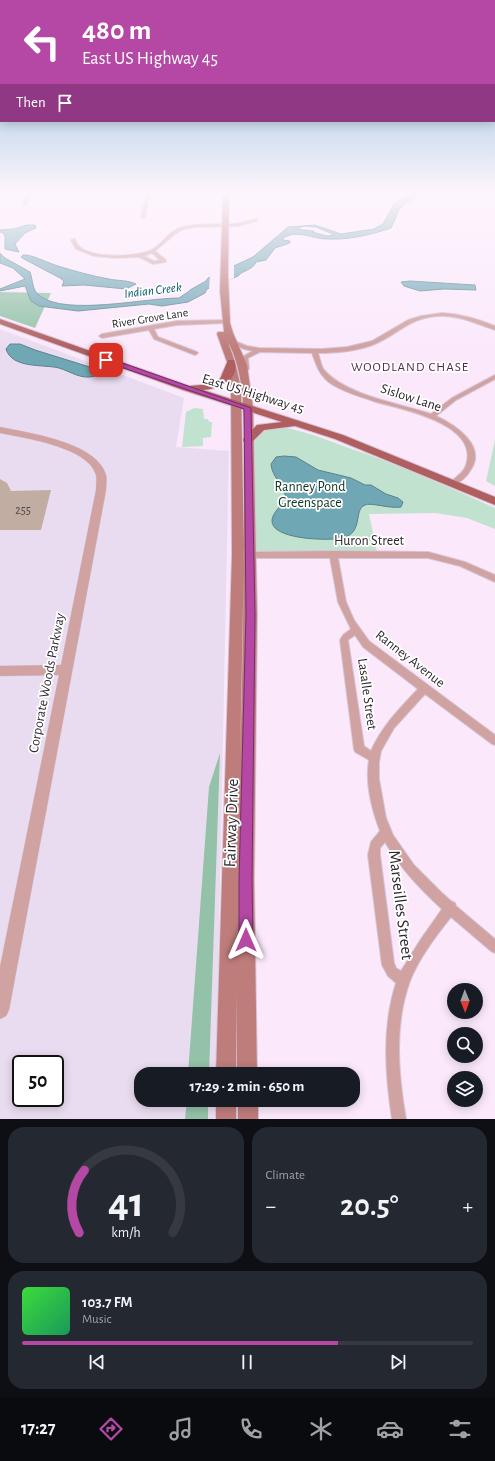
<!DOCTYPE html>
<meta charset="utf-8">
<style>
body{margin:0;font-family:"Alegreya Sans",sans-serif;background:#242831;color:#f1f3f6;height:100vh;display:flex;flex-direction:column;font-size:15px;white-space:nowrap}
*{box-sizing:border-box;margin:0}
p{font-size:13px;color:#9ea1a6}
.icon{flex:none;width:22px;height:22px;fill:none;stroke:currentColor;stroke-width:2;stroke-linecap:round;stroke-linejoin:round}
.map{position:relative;height:1119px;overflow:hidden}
.panel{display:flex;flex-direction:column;gap:8px;padding:8px;background:#0d0f14;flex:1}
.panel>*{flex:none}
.guide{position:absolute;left:0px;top:0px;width:495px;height:122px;box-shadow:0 2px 10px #0003;background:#b547a5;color:#fff;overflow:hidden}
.needle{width:26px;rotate:179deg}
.buttons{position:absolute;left:447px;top:983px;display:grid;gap:8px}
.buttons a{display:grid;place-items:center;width:36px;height:36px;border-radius:50%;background:#171b24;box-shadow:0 2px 10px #0003;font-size:20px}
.speed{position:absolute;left:12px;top:1055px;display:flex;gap:8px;font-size:20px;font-weight:700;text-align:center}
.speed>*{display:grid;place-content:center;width:52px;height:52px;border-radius:50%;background:#171b24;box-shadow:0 2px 10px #0003;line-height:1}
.speed .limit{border:2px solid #111;border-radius:6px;background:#fff;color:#111}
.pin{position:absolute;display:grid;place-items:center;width:34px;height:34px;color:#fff;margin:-17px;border-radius:8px;box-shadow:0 2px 6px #0006}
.me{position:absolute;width:44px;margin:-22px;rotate:0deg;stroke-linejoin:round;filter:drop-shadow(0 0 3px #0008)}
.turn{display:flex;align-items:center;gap:14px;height:84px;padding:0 16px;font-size:18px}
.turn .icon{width:52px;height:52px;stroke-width:2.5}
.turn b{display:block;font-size:28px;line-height:34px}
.then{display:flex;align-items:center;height:38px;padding:0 16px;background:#0003;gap:8px;font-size:15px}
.big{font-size:30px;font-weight:700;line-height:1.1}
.panel .widget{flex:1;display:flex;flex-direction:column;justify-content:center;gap:6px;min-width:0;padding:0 14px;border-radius:16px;background:#242831}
.panel .dial{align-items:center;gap:0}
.dial svg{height:104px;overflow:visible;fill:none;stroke:#363941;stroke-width:7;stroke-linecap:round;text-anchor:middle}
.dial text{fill:#f1f3f6;stroke:none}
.song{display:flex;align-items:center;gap:12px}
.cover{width:48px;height:48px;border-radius:6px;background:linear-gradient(135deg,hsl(120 70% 55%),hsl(150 70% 35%))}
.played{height:4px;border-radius:2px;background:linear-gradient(90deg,#b547a5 70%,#363941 70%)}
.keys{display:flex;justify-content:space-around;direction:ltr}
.heat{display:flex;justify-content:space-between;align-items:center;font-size:22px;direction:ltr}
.panel .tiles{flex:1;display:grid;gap:8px;grid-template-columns:1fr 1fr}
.widget:last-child{grid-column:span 2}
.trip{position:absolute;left:134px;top:1067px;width:226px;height:40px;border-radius:16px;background:#171b24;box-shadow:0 2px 10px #0003;font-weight:700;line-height:40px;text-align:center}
.menu{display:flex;height:64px;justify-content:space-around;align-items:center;background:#090b0e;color:#9ea1a6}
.menu .icon{width:28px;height:28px}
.menu .on{color:#b547a5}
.menu b{font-size:18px;color:#f1f3f6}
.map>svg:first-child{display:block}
.commercial{fill:#eadcf0;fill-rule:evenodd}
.green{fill:#c1e2cf}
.forest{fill:#93c2a8}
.water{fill:#6fa7b5;stroke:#5b818c;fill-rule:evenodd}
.pier{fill:#fbe9fb}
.building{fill:#c2ada2}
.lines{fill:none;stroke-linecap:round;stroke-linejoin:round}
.minor-casing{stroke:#d6c6d6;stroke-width:2}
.tertiary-casing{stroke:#d6c6d6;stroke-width:1}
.secondary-casing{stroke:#d6c6d6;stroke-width:2}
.primary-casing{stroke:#d6c6d6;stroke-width:2}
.minor{fill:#d0a2a1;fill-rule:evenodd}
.tertiary{fill:#d0a2a1;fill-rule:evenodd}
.secondary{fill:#be7c7b;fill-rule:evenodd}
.primary{fill:#af5f5f;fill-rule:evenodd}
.route{fill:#b547a5;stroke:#762e6b}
.labels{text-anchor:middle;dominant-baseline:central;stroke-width:3.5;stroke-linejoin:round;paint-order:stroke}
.far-street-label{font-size:12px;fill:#2d272e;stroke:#fff}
.number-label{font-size:12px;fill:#52484b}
.far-water-label{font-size:13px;font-style:italic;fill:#075969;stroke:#fff}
.far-neighbourhood-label{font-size:13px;letter-spacing:1px;fill:#5b2653;stroke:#fff}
.street-label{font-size:14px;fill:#2d272e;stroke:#fff}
.park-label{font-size:14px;fill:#0c3422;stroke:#fff}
.near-street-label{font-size:17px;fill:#2d272e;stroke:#fff}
</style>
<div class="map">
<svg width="495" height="1119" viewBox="0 0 495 1119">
<rect width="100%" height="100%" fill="#fbe9fb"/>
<path class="commercial" d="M 0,329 L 184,398 L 176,447 L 229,451 L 216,1074 L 141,1074 L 141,1100 L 215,1100 L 215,1119 L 0,1119 ZM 21,1064 L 55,1064 L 55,1098 L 21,1098 Z"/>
<path class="green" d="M 194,408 L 203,409 L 204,419 L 208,419 L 209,422 L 212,422 L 211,437 L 203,438 L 203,446 L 182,447 L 186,412 Z
M 282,427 C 304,431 325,439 346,447 C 397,464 446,486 495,508 L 495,529 L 467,518 L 435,513 L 369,514 L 377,552 L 264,552 L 257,551 L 253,547 L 254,439 C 263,430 269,428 282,427 Z
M 495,440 L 495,486 L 486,481 Z"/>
<path class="forest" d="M 0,292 L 51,293 L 35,328 L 0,316 Z
M 220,753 L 209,1074 L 188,1074 L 209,787 Z
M 187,1100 L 208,1100 L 208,1119 L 185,1119 Z"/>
<path class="water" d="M 410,194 L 421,194 L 404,204 L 399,210 L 391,228 C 370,235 349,240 327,239 C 311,239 299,229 283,238 L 283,240 L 290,241 L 290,243 L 275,248 L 266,260 L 256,262 C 253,270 243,270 238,276 L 207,289 L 205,293 L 188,302 L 162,306 L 149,304 L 78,311 L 39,306 L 31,301 L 25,286 L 0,291 L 0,289 L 25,279 L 13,268 L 0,263 L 0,253 L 5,258 L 30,272 C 33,280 32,291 40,296 C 66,316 145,298 179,298 L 191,290 L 190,290 L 206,281 L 208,278 L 253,257 L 288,227 L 315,225 L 341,234 L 374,229 L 383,224 L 394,204 ZM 304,226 L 316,227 L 335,235 L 327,236 L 312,232 L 314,231 L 312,231 L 296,229 Z
M 27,225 L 35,225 L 36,228 L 25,233 L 15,244 L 19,252 L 5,249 L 5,236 L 3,233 L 0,232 L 0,230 L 14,229 Z
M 23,255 C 31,254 48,263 58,266 C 74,271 92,276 109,279 C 119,281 127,280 136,284 L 126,289 L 84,285 L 62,286 L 64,281 L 60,278 L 24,259 L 21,257 Z
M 410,281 L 475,285 L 476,290 L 444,289 L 420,291 L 404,286 L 401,282 Z
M 10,344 L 20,344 L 35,350 L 93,368 L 98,373 L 95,376 C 81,380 72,372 59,368 C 43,364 12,369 6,349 Z
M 284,456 L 296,457 L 318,470 L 351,478 L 365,485 L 371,485 L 386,494 L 398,498 L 403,502 L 401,507 C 390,509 370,502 365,505 C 353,510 364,532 343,538 C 330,541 270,540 272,520 C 273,512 281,506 286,500 C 285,485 272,478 271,464 L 276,457 Z"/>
<path class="pier" d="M 234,264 L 234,278 L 209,290 L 210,275 Z"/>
<path class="building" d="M 0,479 L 7,483 L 11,491 L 51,490 L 41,530 L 0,530 Z"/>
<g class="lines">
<defs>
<path id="minor" d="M 26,194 L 30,194 L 27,204 L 25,205 L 23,204 Z
M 146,194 L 150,194 L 145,217 L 143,218 L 141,217 Z
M 255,219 L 257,219 L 257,221 L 239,226 L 196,227 L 184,229 L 175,234 L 155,251 L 166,260 L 166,262 L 153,264 L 139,257 L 116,258 L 94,256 L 76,249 L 71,240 L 75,239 C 76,241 77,245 80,247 C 93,259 139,257 153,249 C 164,242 170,230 182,227 C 198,223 215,225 231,224 C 240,224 247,221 255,219 ZM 152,253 L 160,260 L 154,261 L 144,256 Z
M 442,313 C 461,314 478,319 495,326 L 495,330 C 477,324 461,316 442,316 C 411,316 400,333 375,344 C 358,351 337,353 318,353 C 320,358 321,366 324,370 C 347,396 399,403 431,414 L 452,398 L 495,375 L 495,379 L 456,400 L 436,416 C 455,425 488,446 470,471 C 467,476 460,483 454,485 L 450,483 C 455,477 464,473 466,465 C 480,424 402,409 376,402 C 362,397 346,393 333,385 C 320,377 317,367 312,353 L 260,352 L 248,358 L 249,369 L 246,371 L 244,370 L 242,357 L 253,351 L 244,349 L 227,341 L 230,339 L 247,346 L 259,348 L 322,349 L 347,347 L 372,341 L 408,320 L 421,316 Z
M 226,320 L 229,322 L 228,323 L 177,325 L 154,329 L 158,337 L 197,352 L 198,353 L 195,355 L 154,339 L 149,330 L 102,338 L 99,336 L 102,334 L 177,321 Z
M 334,551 L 428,552 L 465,562 L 495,575 L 495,582 L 460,566 L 428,558 L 338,558 L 346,602 L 354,620 L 369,641 L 495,735 L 495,745 L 492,744 L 425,694 L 394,728 L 381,751 L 379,762 L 379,779 L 386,818 L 393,835 L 414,865 L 441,892 L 451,901 L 455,903 L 456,906 L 495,939 L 495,953 L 491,951 L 451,917 C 436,936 419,958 410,981 C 394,1025 398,1073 406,1119 L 392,1119 C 385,1073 382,1027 396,983 L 388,976 L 382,965 L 368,855 L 371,842 L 380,831 C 372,810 365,783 369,760 L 355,752 L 354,749 L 340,640 L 343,635 L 351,629 L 338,602 L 330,558 L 247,558 L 243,555 L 247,552 ZM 355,635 L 363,647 L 418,689 C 400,708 382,726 371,751 L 364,746 L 348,640 ZM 385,842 C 400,868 420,889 442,909 L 421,939 L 401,971 L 396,968 L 394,963 L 380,855 L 380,848 Z"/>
<path id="tertiary" d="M 0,427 C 28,433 97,442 106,475 C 107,479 106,485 106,490 L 9,1010 L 6,1016 L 0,1019 L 0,967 L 59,675 L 0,676 L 0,666 L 61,665 L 96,490 C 96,485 97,479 96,475 C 89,447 24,438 0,433 Z"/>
<path id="secondary" d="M 223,194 L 229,194 L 228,274 L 230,323 L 233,333 L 247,365 L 253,408 L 257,615 L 254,880 L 257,1074 L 237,1074 L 237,992 L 236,1074 L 216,1074 L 232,555 L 231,388 L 227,362 L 217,334 L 218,332 L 224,332 L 220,291 ZM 228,342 C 250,382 243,446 244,491 C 244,581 243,670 240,759 L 244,555 L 241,388 L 235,362 Z
M 216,1100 L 236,1100 L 236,1119 L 216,1119 Z
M 238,1100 L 258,1100 L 258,1119 L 238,1119 Z"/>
<path id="primary" d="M 0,319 L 189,386 L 212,384 L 220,379 L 228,360 L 234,360 C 242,380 217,389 203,390 L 343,435 L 495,497 L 495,505 L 335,439 L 295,426 L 264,430 L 252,442 L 244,442 L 243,440 L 244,438 L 257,425 L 282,422 L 183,390 L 0,324 Z"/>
</defs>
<use href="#minor" class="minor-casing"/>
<use href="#tertiary" class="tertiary-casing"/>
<use href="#secondary" class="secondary-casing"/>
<use href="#primary" class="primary-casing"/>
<use href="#minor" class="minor"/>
<use href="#tertiary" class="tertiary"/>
<use href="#secondary" class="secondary"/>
<use href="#primary" class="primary"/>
</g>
<linearGradient id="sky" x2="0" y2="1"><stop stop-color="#77afd4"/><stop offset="0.55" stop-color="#fdf5fd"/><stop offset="1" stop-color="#fdf5fd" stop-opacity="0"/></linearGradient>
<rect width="495" height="350" fill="url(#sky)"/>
<path class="route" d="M 103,358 L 108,358 L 251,408 L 255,615 L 252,880 L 253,940 L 251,945 L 246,947 L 241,945 L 239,940 L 239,880 L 246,615 L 244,409 L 103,361 Z"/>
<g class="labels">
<g class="far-street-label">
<text transform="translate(150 318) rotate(-9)">River Grove Lane</text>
</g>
<g class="number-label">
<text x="23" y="510">255</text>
</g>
<g class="far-water-label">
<text transform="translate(153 291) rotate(-7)">Indian Creek</text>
</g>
<g class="far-neighbourhood-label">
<text x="410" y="367">WOODLAND CHASE</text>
</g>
<g class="street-label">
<text transform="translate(253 394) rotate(17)">East US Highway 45</text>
<text transform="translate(411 398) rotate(18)">Sislow Lane</text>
<text x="369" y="541">Huron Street</text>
<text transform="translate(410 659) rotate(38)">Ranney Avenue</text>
<text transform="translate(47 683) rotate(-79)">Corporate Woods Parkway</text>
<text transform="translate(367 694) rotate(82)">Lasalle Street</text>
</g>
<g class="park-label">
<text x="310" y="487">Ranney Pond<tspan x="310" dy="16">Greenspace</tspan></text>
</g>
<g class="near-street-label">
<text transform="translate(231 823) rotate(-88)">Fairway Drive</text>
<text transform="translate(401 905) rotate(83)">Marseilles Street</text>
</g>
</g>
</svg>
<div class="buttons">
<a><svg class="needle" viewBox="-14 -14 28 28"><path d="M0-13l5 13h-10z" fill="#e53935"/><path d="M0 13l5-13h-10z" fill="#9ea1a6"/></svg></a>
<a><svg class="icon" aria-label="search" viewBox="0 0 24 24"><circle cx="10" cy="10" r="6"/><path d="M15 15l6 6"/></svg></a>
<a><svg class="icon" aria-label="layers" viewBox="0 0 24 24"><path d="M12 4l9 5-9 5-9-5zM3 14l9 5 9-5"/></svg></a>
</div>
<div class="speed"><div class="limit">50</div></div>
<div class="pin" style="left:106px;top:360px;background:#d93025"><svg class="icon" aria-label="arrive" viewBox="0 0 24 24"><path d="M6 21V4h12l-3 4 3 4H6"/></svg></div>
<svg class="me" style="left:246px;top:940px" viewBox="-20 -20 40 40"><path d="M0-17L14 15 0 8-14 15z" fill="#b547a5" stroke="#fff" stroke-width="4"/></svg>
<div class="trip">17:29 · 2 min · 650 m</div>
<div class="guide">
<div class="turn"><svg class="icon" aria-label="left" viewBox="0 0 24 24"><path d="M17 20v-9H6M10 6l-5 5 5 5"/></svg><div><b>480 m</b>East US Highway 45</div></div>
<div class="then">Then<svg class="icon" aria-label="arrive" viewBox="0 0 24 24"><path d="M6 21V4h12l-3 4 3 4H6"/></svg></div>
</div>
</div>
<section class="panel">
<div class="tiles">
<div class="widget dial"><svg viewBox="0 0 100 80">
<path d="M14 69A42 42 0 1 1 86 69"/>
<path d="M14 69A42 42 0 0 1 18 21" stroke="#b547a5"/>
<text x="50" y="56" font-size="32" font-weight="700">41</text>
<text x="50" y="72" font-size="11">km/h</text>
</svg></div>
<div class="widget"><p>Climate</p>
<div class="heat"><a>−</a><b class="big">20.5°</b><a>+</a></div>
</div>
<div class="widget">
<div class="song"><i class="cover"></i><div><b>103.7 FM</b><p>Music</p></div></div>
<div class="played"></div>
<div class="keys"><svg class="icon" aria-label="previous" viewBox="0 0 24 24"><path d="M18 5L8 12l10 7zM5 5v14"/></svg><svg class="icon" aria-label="pause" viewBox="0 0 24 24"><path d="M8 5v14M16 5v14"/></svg><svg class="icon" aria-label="next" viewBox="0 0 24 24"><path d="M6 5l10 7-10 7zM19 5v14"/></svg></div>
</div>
</div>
</section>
<nav class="menu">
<b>17:27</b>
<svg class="icon on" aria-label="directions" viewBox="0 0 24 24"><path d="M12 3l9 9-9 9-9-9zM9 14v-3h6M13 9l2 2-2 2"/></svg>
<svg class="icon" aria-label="music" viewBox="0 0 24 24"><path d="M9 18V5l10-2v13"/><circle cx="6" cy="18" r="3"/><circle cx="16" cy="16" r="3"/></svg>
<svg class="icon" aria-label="phone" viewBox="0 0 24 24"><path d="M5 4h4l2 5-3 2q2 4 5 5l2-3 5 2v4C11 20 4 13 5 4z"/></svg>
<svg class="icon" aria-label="climate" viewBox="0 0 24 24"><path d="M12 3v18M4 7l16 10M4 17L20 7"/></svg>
<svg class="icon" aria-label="car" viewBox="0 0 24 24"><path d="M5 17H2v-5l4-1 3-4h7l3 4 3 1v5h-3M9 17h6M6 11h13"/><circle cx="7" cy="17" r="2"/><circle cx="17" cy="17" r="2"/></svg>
<svg class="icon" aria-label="filters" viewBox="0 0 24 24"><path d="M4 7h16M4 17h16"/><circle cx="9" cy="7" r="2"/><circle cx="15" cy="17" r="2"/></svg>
</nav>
